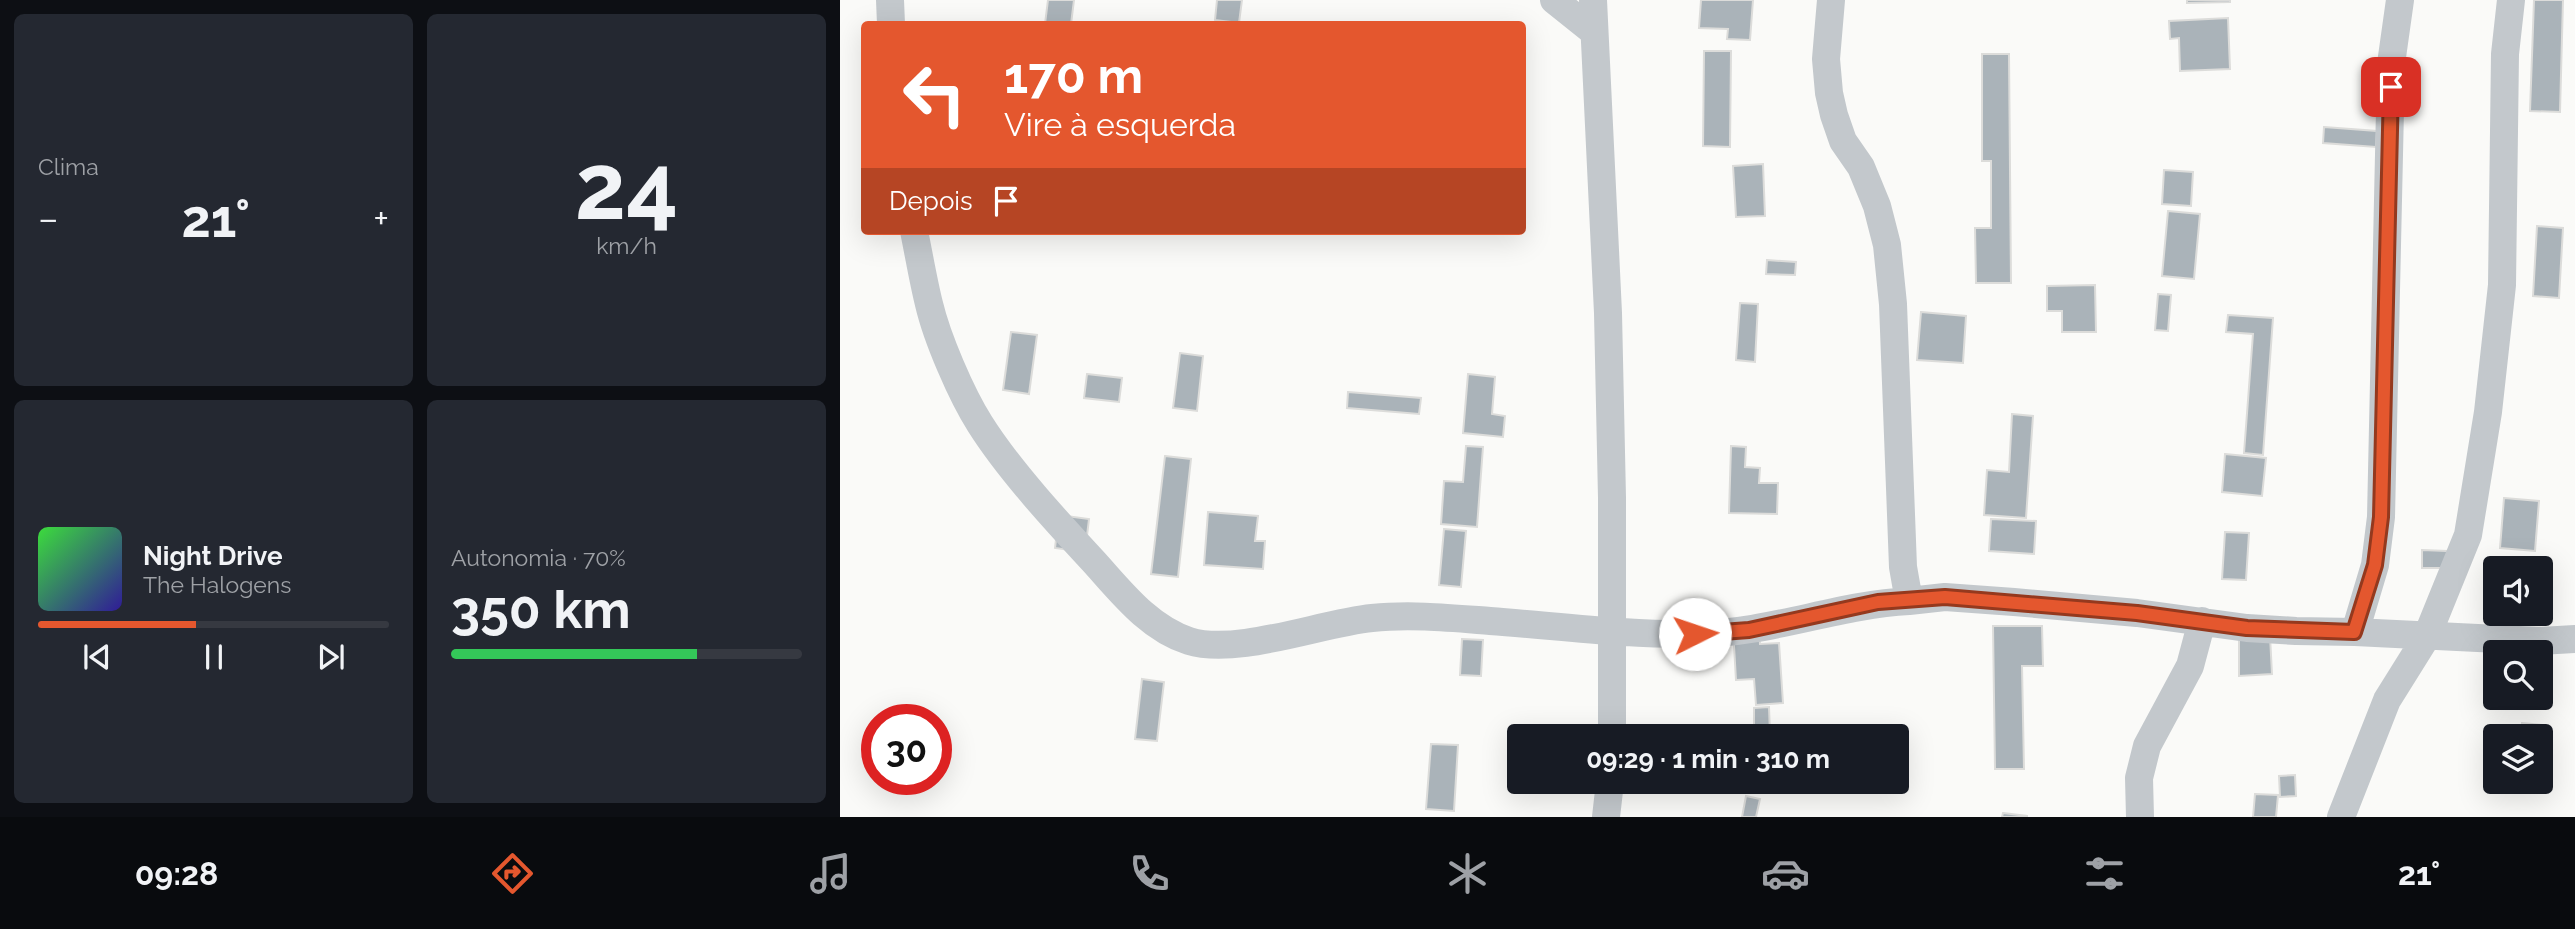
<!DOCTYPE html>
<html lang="pt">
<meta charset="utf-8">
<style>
body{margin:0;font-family:Raleway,sans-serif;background:#242831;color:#f1f3f6;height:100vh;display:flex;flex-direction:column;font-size:26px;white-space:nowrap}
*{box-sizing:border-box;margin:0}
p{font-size:23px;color:#9ea1a6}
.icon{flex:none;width:38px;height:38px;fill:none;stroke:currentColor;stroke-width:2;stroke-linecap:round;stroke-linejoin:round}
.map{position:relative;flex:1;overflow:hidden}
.side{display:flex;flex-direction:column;gap:14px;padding:14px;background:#0d0f14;width:840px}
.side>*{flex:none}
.top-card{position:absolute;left:21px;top:21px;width:665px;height:214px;border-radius:7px;box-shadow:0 7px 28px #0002;background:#e4572e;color:#fff;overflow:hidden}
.controls{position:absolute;left:1643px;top:556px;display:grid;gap:14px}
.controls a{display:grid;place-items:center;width:70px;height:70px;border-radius:7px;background:#171b24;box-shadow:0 7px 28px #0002;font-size:35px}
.speed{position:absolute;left:21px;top:704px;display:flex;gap:14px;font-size:35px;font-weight:700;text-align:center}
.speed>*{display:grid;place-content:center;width:91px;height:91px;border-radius:50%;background:#171b24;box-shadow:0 7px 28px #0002;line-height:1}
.speed .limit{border:10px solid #d22;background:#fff;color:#111}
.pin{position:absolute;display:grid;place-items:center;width:60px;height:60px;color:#fff;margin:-30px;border-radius:14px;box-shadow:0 4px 10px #0006}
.me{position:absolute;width:77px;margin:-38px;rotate:86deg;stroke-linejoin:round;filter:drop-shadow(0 0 5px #0008)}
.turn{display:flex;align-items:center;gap:24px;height:147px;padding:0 28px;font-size:32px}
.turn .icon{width:91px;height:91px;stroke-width:2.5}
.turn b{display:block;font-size:49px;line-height:60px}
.then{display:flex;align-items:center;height:66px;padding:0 28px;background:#0003;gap:14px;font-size:26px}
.big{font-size:52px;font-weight:700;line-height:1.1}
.side .card{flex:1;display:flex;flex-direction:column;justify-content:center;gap:10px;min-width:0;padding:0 24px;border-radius:10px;background:#242831}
.side .dial{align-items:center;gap:0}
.dial b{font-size:91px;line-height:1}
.song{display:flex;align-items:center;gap:21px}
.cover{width:84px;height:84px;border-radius:10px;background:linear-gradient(135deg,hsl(120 70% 55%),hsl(250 70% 35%))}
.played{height:7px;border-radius:4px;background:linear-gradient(90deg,#e4572e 45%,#363941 45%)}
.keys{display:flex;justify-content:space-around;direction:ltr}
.heat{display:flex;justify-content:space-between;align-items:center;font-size:38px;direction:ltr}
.charge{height:10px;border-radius:5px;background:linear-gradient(90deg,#34c759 70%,#363941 0)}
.side .tiles{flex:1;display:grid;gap:14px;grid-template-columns:repeat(2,1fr)}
.trip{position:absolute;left:667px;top:724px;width:402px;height:70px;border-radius:7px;background:#171b24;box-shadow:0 7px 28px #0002;font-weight:700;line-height:70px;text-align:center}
.menu{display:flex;height:112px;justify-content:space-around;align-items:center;background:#090b0e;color:#9ea1a6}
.menu .icon{width:49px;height:49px}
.menu .active{color:#e4572e}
.menu b{font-size:32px;color:#f1f3f6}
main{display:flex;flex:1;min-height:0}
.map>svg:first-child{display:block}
.building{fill:#aab3b9;stroke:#dcdcda;stroke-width:2}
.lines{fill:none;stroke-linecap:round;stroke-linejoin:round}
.street{stroke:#c3c8cc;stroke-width:28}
.route-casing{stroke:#94391e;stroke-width:18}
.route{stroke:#e4572e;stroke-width:12}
</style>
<main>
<section class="side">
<div class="tiles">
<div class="card"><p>Clima</p>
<div class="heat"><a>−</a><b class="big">21°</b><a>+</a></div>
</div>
<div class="card dial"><b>24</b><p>km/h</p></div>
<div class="card">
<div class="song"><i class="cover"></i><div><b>Night Drive</b><p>The Halogens</p></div></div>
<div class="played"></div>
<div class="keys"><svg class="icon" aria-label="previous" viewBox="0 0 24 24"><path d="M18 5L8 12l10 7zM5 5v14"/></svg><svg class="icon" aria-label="pause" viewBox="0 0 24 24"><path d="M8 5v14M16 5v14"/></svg><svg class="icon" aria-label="next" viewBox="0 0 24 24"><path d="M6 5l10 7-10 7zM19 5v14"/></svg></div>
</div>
<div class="card"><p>Autonomia · 70%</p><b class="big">350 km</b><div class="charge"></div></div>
</div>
</section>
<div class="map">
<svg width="1735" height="817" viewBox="0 0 1735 817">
<rect width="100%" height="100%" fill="#fafaf8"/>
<path class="building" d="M 208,0 L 234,0 L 231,24 L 205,24 Z
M 377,0 L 402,0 L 399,23 L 375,20 Z
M 861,0 L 913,0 L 910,40 L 887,39 L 888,29 L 859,28 Z
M 1347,0 L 1390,0 L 1390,2 L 1347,3 Z
M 1694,0 L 1723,0 L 1720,112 L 1690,111 Z
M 1388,18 L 1390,69 L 1340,71 L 1339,38 L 1330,39 L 1329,21 Z
M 864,51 L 891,51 L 890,147 L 863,146 Z
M 1142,54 L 1169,54 L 1171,283 L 1136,283 L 1135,228 L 1151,228 L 1151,161 L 1142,161 Z
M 1484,127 L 1537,131 L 1536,147 L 1483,143 Z
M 923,164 L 925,216 L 896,217 L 893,166 Z
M 1324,170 L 1353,172 L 1351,206 L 1322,204 Z
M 1328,211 L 1360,214 L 1354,279 L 1322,276 Z
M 1697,226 L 1723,228 L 1719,298 L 1693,296 Z
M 927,260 L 956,262 L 955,275 L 926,274 Z
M 1255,285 L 1256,332 L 1222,332 L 1222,311 L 1207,311 L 1207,286 Z
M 1318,294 L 1331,295 L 1328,331 L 1315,330 Z
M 900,303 L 918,304 L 915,362 L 896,360 Z
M 1081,312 L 1126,316 L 1123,363 L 1077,360 Z
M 1388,315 L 1433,318 L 1423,455 L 1404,453 L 1413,334 L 1386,332 Z
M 171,332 L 197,335 L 189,394 L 163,390 Z
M 340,353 L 363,356 L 357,411 L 333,408 Z
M 247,374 L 282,378 L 279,402 L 244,398 Z
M 628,374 L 655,377 L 652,414 L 665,416 L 663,437 L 623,433 Z
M 508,392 L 581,398 L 579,414 L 507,408 Z
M 1172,414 L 1193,416 L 1186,518 L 1144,515 L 1147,470 L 1169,472 Z
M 626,446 L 643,447 L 637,527 L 601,524 L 604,481 L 623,482 Z
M 891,446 L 906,447 L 905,467 L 920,468 L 919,483 L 938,483 L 937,514 L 889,513 Z
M 1385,454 L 1426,458 L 1422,496 L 1382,492 Z
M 325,456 L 351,459 L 338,577 L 311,574 Z
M 1664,498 L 1699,501 L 1695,551 L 1660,548 Z
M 368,512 L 418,516 L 415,541 L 425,541 L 423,569 L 364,565 Z
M 219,515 L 249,519 L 245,552 L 215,548 Z
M 1151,519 L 1196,521 L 1194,554 L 1149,551 Z
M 604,529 L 626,531 L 621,587 L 599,585 Z
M 1385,532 L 1409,533 L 1406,580 L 1382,579 Z
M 1582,550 L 1607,551 L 1607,568 L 1582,568 Z
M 1153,626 L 1202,626 L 1203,666 L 1182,666 L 1184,769 L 1155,769 Z
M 919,627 L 920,644 L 939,643 L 943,703 L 916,705 L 914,679 L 896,680 L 893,629 Z
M 1430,636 L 1432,674 L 1399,676 L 1399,637 Z
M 622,639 L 643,640 L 641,676 L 620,675 Z
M 302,679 L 324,682 L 317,741 L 295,739 Z
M 929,707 L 930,735 L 914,736 L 914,708 Z
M 1682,723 L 1702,725 L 1701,741 L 1701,737 L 1681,737 Z
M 591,744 L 618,745 L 614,811 L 586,809 Z
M 1455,775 L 1456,796 L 1440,797 L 1439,776 Z
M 1415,794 L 1438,795 L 1436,817 L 1413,817 Z
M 906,796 L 920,799 L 916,817 L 902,817 Z
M 1163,813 L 1187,816 L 1187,817 L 1162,817 Z"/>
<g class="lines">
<path class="street" d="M 50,0 L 51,24
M 714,0 L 754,32
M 753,0 L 768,313 L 772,498 L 772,737
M 991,0 L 986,59 L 989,93 L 994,115 L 1003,141 L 1021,167 L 1037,206 L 1047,245 L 1053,304 L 1063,567 L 1069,601 L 1105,597 L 1174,602 L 1297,613 L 1407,628 L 1456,631 L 1515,632 L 1699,641 L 1735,639
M 74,231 C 79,255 83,280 89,304 C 97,338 121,394 140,424 C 169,470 217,522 255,563 C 282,593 309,628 349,641 C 397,656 481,623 532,618 C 571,614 611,618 650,621 C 718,626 787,635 855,634 C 928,634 996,605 1069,601
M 1515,632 L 1535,565 L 1541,517 L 1551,64 L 1560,0
M 766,817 L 770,782
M 1300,817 L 1299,778 L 1307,746 L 1350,666 L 1362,621
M 1501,817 L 1547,700 L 1587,636 L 1628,535 L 1648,412 L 1662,285 L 1665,54 L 1671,0"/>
</g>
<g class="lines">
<defs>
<path id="route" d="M 855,634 L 909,630 L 1038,602 L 1105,597 L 1297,613 L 1407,628 L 1514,632 L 1535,565 L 1541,517 L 1551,87"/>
</defs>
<use href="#route" class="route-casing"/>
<use href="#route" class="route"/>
</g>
</svg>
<div class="controls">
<a><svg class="icon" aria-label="sound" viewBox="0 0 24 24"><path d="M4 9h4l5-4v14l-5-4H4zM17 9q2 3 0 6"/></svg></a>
<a><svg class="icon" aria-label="search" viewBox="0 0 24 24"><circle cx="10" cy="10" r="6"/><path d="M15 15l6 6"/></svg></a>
<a><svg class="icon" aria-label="layers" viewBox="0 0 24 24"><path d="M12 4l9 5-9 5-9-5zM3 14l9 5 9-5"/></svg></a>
</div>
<div class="speed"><div class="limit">30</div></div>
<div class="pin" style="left:1551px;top:87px;background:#d93025"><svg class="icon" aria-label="arrive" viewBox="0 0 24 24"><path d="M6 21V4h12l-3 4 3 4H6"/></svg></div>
<svg class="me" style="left:855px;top:634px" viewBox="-20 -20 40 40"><circle r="19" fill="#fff"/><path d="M0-13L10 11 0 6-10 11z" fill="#e4572e"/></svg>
<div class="trip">09:29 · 1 min · 310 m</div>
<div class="top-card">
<div class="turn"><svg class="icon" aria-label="left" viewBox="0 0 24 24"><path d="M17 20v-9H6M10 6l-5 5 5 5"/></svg><div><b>170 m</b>Vire à esquerda</div></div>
<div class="then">Depois<svg class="icon" aria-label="arrive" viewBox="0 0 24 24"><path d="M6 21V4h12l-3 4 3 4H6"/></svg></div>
</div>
</div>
</main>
<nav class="menu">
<b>09:28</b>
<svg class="icon active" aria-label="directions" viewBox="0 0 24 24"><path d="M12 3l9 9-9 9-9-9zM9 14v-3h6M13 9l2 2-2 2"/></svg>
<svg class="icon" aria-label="music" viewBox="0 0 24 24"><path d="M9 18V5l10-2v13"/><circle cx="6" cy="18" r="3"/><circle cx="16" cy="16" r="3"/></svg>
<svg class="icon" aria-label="phone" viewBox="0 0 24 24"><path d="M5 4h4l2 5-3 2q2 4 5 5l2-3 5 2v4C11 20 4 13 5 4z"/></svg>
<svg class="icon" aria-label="climate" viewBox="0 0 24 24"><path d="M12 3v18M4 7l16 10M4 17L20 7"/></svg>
<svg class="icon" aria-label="car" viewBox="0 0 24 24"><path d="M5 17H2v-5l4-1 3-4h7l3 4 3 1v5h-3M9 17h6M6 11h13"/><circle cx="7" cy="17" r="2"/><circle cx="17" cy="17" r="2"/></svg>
<svg class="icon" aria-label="filters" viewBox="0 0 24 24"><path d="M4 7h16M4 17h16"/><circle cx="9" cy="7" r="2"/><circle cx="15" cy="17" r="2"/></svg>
<b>21°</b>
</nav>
